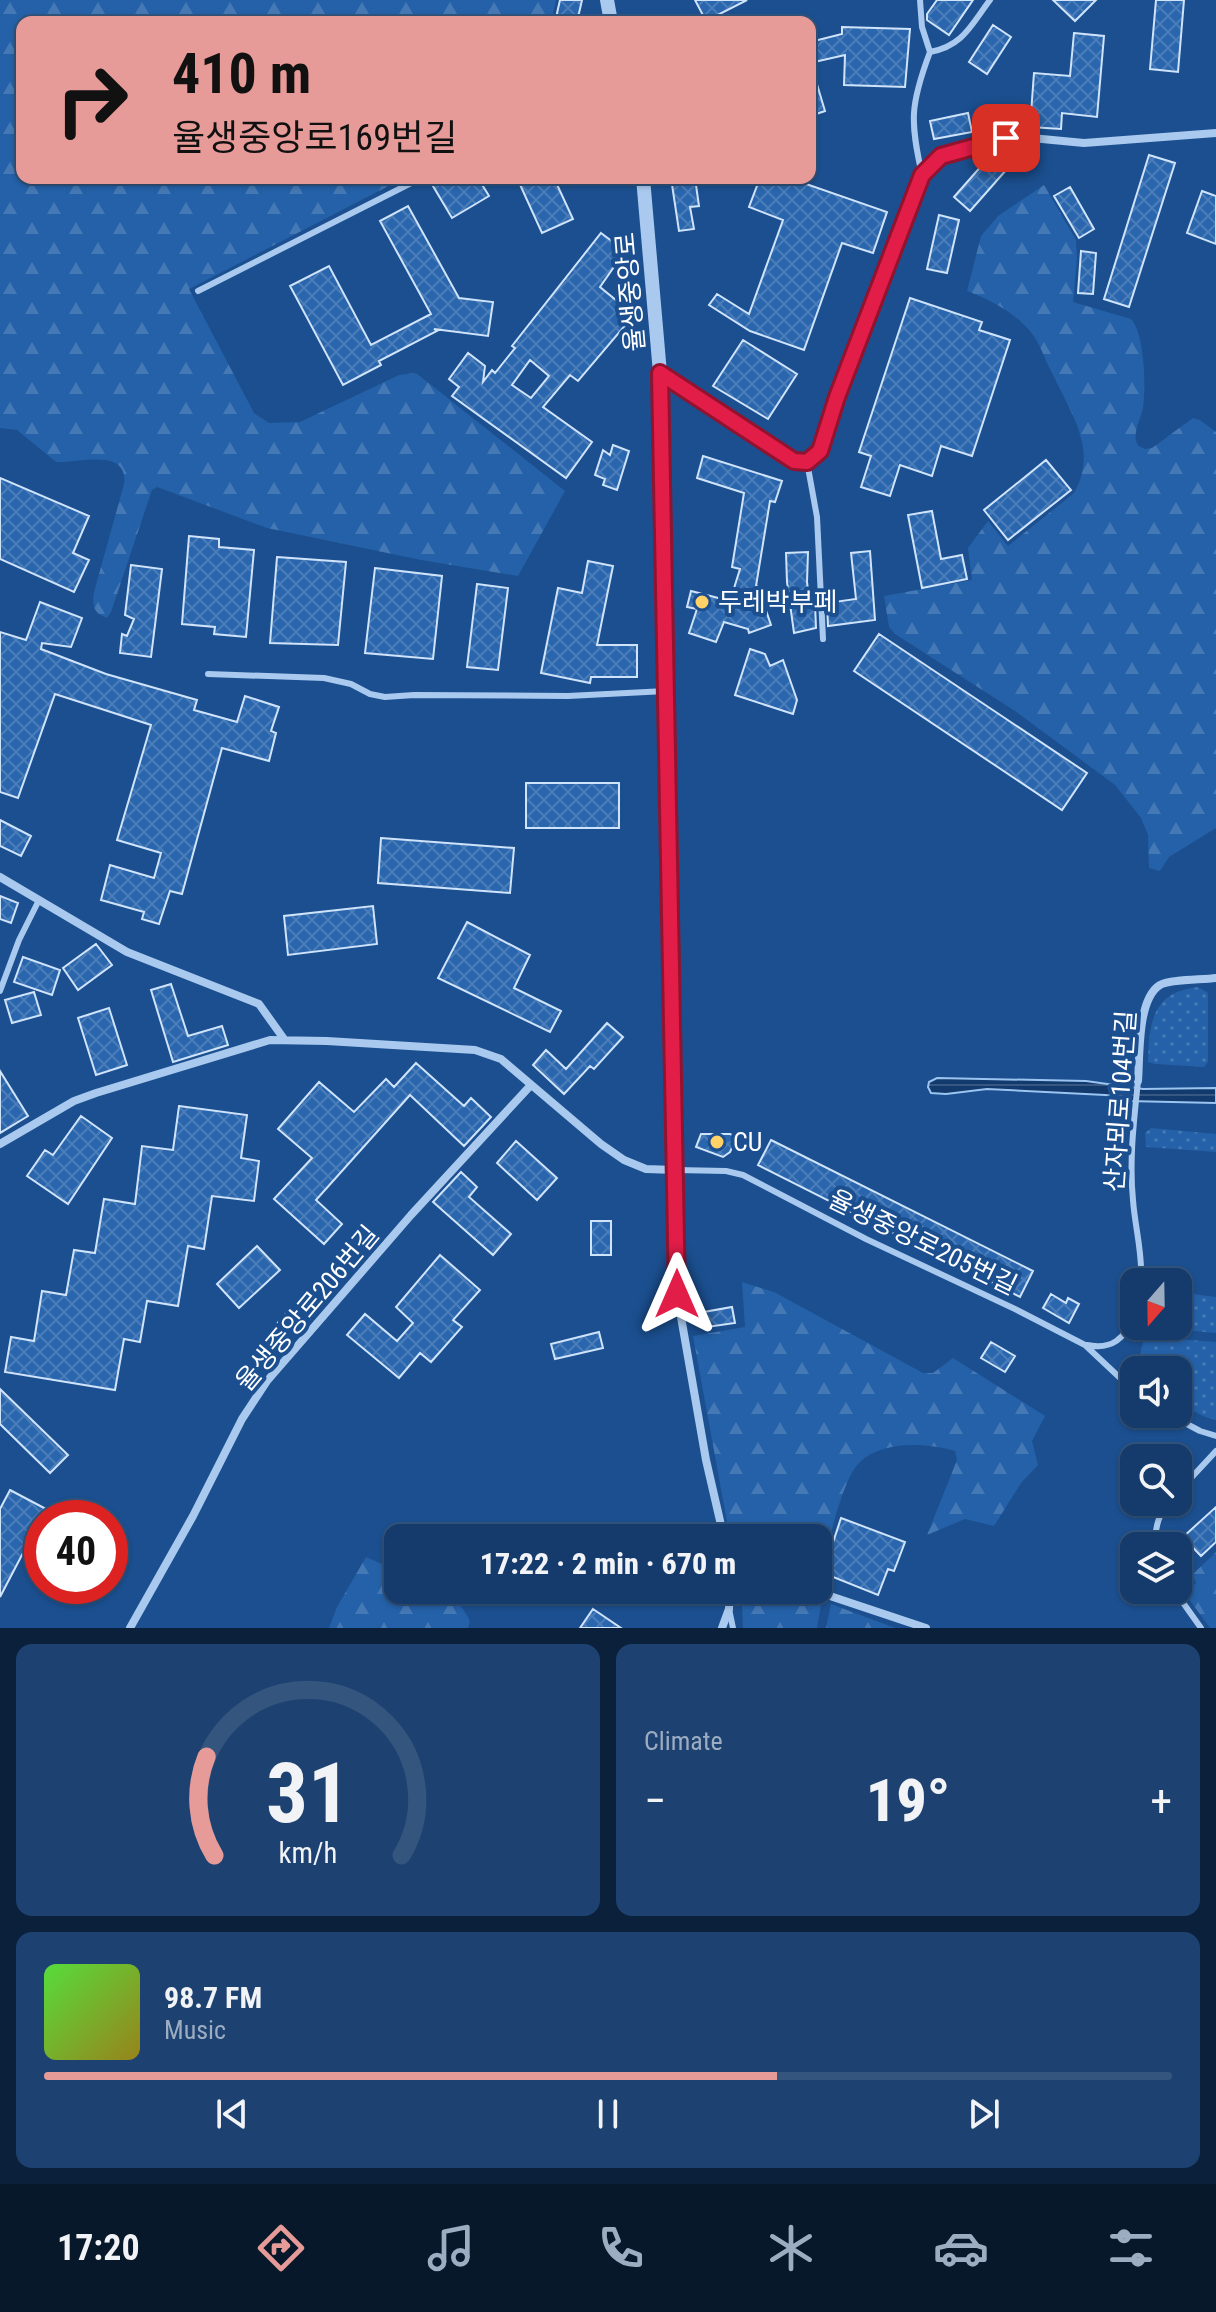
<!DOCTYPE html>
<meta charset="utf-8">
<style>
body{margin:0;font-family:"Roboto Condensed","Noto Sans KR",sans-serif;background:#1d4271;color:#f1f3f6;height:100vh;display:flex;flex-direction:column;font-size:30px;white-space:nowrap}
*{box-sizing:border-box;margin:0}
p{font-size:26px;color:#9dadc1}
.icon{flex:none;width:44px;height:44px;fill:none;stroke:currentColor;stroke-width:2;stroke-linecap:round;stroke-linejoin:round}
.map{position:relative;height:1628px;overflow:hidden}
.panel{display:flex;flex-direction:column;gap:16px;padding:16px;background:#0b203b;flex:1}
.panel>*{flex:none}
.guide{position:absolute;left:16px;top:16px;width:800px;height:168px;border-radius:16px;box-shadow:0 2px 6px #0004,0 0 0 2px #33557e;background:#e69b98;color:#111;overflow:hidden}
.needle{width:52px;rotate:200deg}
.fabs{position:absolute;left:1120px;top:1268px;display:grid;gap:16px}
.fabs a{display:grid;place-items:center;width:72px;height:72px;border-radius:16px;background:#143b6b;box-shadow:0 2px 6px #0004,0 0 0 2px #33557e;font-size:40px}
.speed{position:absolute;left:24px;top:1500px;display:flex;gap:16px;font-size:40px;font-weight:700;text-align:center}
.speed>*{display:grid;place-content:center;width:104px;height:104px;border-radius:50%;background:#143b6b;box-shadow:0 2px 6px #0004,0 0 0 2px #33557e;line-height:1}
.speed .limit{border:12px solid #d22;background:#fff;color:#111}
.pin{position:absolute;display:grid;place-items:center;width:68px;height:68px;color:#fff;margin:-34px;border-radius:16px;box-shadow:0 4px 12px #0006}
.me{position:absolute;width:88px;margin:-44px;rotate:0deg;stroke-linejoin:round;filter:drop-shadow(0 0 6px #0008)}
.turn{display:flex;align-items:center;gap:28px;height:168px;padding:0 24px;font-size:36px}
.turn .icon{width:104px;height:104px;stroke-width:2.5}
.turn b{display:block;font-size:56px;line-height:68px}
.big{font-size:60px;font-weight:800;line-height:1.1}
.panel .widget{flex:1;display:flex;flex-direction:column;justify-content:center;gap:12px;min-width:0;padding:0 28px;border-radius:16px;background:#1d4271}
.panel .dial{align-items:center;gap:0}
.dial svg{height:208px;overflow:visible;fill:none;stroke:#33557e;stroke-width:7;stroke-linecap:round;text-anchor:middle}
.dial text{fill:#f1f3f6;stroke:none}
.song{display:flex;align-items:center;gap:24px}
.cover{width:96px;height:96px;border-radius:12px;background:linear-gradient(135deg,hsl(110 70% 55%),hsl(50 70% 35%))}
.played{height:8px;border-radius:4px;background:linear-gradient(90deg,#e69b98 65%,#33557e 65%)}
.keys{display:flex;justify-content:space-around;direction:ltr}
.heat{display:flex;justify-content:space-between;align-items:center;font-size:44px;direction:ltr}
.panel .tiles{flex:1;display:grid;gap:16px;grid-template-columns:1fr 1fr}
.widget:last-child{grid-column:span 2}
.trip{position:absolute;left:384px;top:1524px;width:448px;height:80px;border-radius:16px;background:#143b6b;box-shadow:0 2px 6px #0004,0 0 0 2px #33557e;font-weight:800;line-height:80px;text-align:center}
.menu{display:flex;height:128px;justify-content:space-around;align-items:center;background:#08182b;color:#9dadc1}
.menu .icon{width:56px;height:56px}
.menu .on{color:#e69b98}
.menu b{font-size:36px;color:#f1f3f6}
.map>svg:first-child{display:block}
.green{fill:url(#green-dots)}
.forest{fill:url(#forest-firs)}
.water{fill:url(#water-rules);stroke:#9cc4f0;stroke-width:2}
.building{fill:url(#building-cross-hatch);stroke:#cfe3fa;stroke-width:2;fill-rule:evenodd}
.lines{fill:none;stroke-linecap:round;stroke-linejoin:round}
.service{stroke:#a9c9ee;stroke-width:6}
.minor{stroke:#a9c9ee;stroke-width:8}
.tertiary{stroke:#a9c9ee;stroke-width:14}
.route-casing{stroke:#92132f;stroke-width:20}
.route{stroke:#e11d48;stroke-width:14}
.poi-dot{fill:#ffd166;stroke:#1b4f8f;stroke-width:3}
.labels{text-anchor:middle;dominant-baseline:central;stroke-width:8;stroke-linejoin:round;paint-order:stroke}
.street-label{font-size:26px;fill:#fff;stroke:#1b4f8f}
.poi-label{font-size:26px;fill:#fff;stroke:#1b4f8f;text-anchor:start}
</style>
<div class="map">
<svg width="1216" height="1628" viewBox="0 0 1216 1628">
<defs>
<pattern id="green-dots" width="8" height="8" patternUnits="userSpaceOnUse" patternTransform="scale(2)"><rect width="8" height="8" fill="#2461a8"/><path d="M2 2h.1M6 6h.1" fill="none" stroke="#4579b5" stroke-width="1.8" stroke-linecap="round"/></pattern>
<pattern id="forest-firs" width="22" height="20" patternUnits="userSpaceOnUse" patternTransform="scale(2)"><rect width="22" height="20" fill="#2461a8"/><path d="M5 1l3.5 6h-7zM16 11l3.5 6h-7z" fill="#4579b5"/></pattern>
<pattern id="water-rules" width="6" height="5" patternUnits="userSpaceOnUse" patternTransform="scale(2)"><rect width="6" height="5" fill="#123a6d"/><path d="M0 2.5h6" fill="none" stroke="#365883"/></pattern>
<pattern id="building-cross-hatch" width="8" height="8" patternUnits="userSpaceOnUse" patternTransform="scale(2)"><rect width="8" height="8" fill="#2a66ad"/><path d="M0 0l8 8M0 8l8-8" fill="none" stroke="#4a7db9"/></pattern>
</defs>
<rect width="100%" height="100%" fill="#1b4f8f"/>
<path class="green" d="M 1198,987 L 1208,993 L 1208,1062 L 1204,1067 L 1155,1064 L 1148,1062 C 1149,1021 1153,992 1198,987 Z
M 1151,1128 L 1216,1134 L 1216,1152 L 1146,1147 L 1145,1133 Z
M 1178,1292 L 1216,1297 L 1216,1333 L 1152,1327 L 1178,1326 Z
M 1150,1337 L 1216,1342 L 1216,1420 L 1205,1417 L 1178,1403 L 1178,1370 L 1136,1370 L 1144,1339 Z"/>
<path class="forest" d="M 0,0 L 556,0 L 551,22 L 22,22 L 22,178 L 404,178 L 189,289 L 254,413 L 269,423 L 300,422 L 399,375 L 416,373 L 565,491 L 518,576 L 421,560 L 267,528 L 157,487 L 152,490 L 111,612 L 107,618 C 93,613 92,605 94,592 L 124,484 C 129,447 77,463 56,462 L 17,430 L 0,428 Z
M 1044,185 L 1076,240 L 1077,258 L 1073,302 L 1131,319 C 1145,334 1146,388 1143,408 C 1141,418 1134,430 1136,440 C 1138,447 1139,446 1145,449 L 1152,448 L 1193,418 L 1200,420 L 1216,432 L 1216,828 L 1169,857 L 1160,871 L 1149,868 L 1148,835 L 1141,818 L 1115,785 L 1015,711 L 895,634 L 889,627 L 884,596 L 972,580 L 968,548 L 988,521 L 1008,546 L 1074,493 C 1099,449 1070,412 1052,373 C 1044,358 1040,342 1029,330 C 1011,310 990,300 967,291 L 981,236 L 998,216 Z
M 742,1282 L 774,1292 L 923,1373 L 933,1373 L 953,1358 L 1045,1416 L 1032,1441 L 1038,1465 L 1021,1483 L 994,1526 L 965,1519 L 927,1535 L 957,1460 L 955,1451 C 927,1443 882,1440 859,1463 C 841,1480 826,1556 818,1582 L 818,1538 L 730,1538 L 693,1336 L 745,1327 Z
M 1216,1552 L 1216,1628 L 1210,1628 L 1186,1595 L 1196,1583 L 1192,1575 Z
M 366,1557 L 391,1568 L 396,1561 L 398,1563 L 398,1590 C 431,1590 454,1587 470,1621 L 468,1628 L 329,1628 L 337,1607 Z
M 751,1590 L 781,1590 L 822,1599 L 817,1628 L 743,1628 L 742,1604 Z
M 831,1604 L 895,1628 L 826,1628 Z"/>
<path class="water" d="M 937,1078 L 1086,1081 L 1143,1089 L 1216,1088 L 1216,1103 L 1128,1101 L 1122,1097 L 1105,1095 L 987,1089 L 946,1094 L 931,1093 L 928,1087 L 929,1082 Z"/>
<path class="building" d="M 560,0 L 582,0 L 577,22 L 555,22 Z
M 695,0 L 747,0 L 706,21 Z
M 937,0 L 973,0 L 949,35 L 927,20 L 927,14 Z
M 1053,0 L 1096,0 L 1075,21 Z
M 1156,0 L 1184,0 L 1178,72 L 1150,69 Z
M 993,25 L 1011,37 L 987,74 L 969,62 Z
M 842,27 L 910,29 L 905,87 L 844,85 L 845,55 L 810,63 L 810,42 L 842,34 Z
M 1074,33 L 1104,36 L 1097,117 L 1062,113 L 1061,129 L 1030,127 L 1034,73 L 1070,76 Z
M 810,71 L 813,71 L 825,111 L 810,116 Z
M 968,113 L 972,132 L 934,139 L 930,121 Z
M 991,155 L 1007,169 L 970,211 L 954,197 Z
M 1149,155 L 1175,163 L 1129,307 L 1104,299 Z
M 447,178 L 478,178 L 489,196 L 452,218 L 433,186 Z
M 517,178 L 554,178 L 573,219 L 542,233 Z
M 671,178 L 695,178 L 699,206 L 690,207 L 694,229 L 679,231 Z
M 760,178 L 789,178 L 887,212 L 873,253 L 842,243 L 804,350 L 750,331 L 709,305 L 717,294 L 749,314 L 783,220 L 749,207 Z
M 1070,187 L 1094,229 L 1079,238 L 1054,196 Z
M 1202,191 L 1216,196 L 1216,244 L 1187,233 Z
M 408,206 L 459,298 L 493,302 L 488,336 L 434,329 L 437,331 L 379,361 L 381,365 L 343,385 L 290,286 L 329,266 L 371,345 L 431,314 L 380,221 Z
M 939,215 L 959,220 L 947,273 L 927,269 Z
M 601,233 L 625,251 L 600,287 L 634,315 L 578,381 L 570,375 L 543,407 L 592,442 L 566,478 L 452,396 L 459,387 L 449,379 L 468,353 L 485,366 L 483,382 L 492,370 L 495,373 L 515,348 L 512,346 ZM 530,360 L 549,376 L 531,398 L 512,385 Z
M 1081,251 L 1096,253 L 1093,294 L 1078,293 Z
M 910,298 L 982,322 L 979,330 L 1010,340 L 972,456 L 941,446 L 932,476 L 900,465 L 890,496 L 861,487 L 871,456 L 859,452 Z
M 743,340 L 797,374 L 768,419 L 713,386 Z
M 613,445 L 629,451 L 617,490 L 603,485 L 605,479 L 595,475 L 603,450 L 610,455 Z
M 703,456 L 782,481 L 775,502 L 770,501 L 756,586 L 761,588 L 760,593 L 771,625 L 749,633 L 748,629 L 724,622 L 716,642 L 689,633 L 697,609 L 687,607 L 691,591 L 730,601 L 740,569 L 732,567 L 744,493 L 697,478 Z
M 1046,460 L 1071,490 L 1008,540 L 984,510 Z
M 0,478 L 89,516 L 73,553 L 89,560 L 74,592 L 0,559 Z
M 932,511 L 941,559 L 962,555 L 967,579 L 922,588 L 908,515 Z
M 189,536 L 219,539 L 219,547 L 254,550 L 246,637 L 214,634 L 215,627 L 182,624 Z
M 870,551 L 875,620 L 828,626 L 827,603 L 856,599 L 851,553 Z
M 808,552 L 807,582 L 810,605 L 815,604 L 816,628 L 794,633 L 787,582 L 786,553 Z
M 277,557 L 346,562 L 338,645 L 270,643 Z
M 588,561 L 613,566 L 597,645 L 637,645 L 637,677 L 591,677 L 590,683 L 541,673 L 558,588 L 582,593 Z
M 131,565 L 162,569 L 151,657 L 120,653 L 122,634 L 127,636 L 134,619 L 125,615 Z
M 375,568 L 442,576 L 433,659 L 365,653 Z
M 477,584 L 508,588 L 498,670 L 467,667 Z
M 40,602 L 82,618 L 71,647 L 42,643 L 41,649 L 106,674 L 197,700 L 194,710 L 237,722 L 245,696 L 279,707 L 271,731 L 276,733 L 269,761 L 222,748 L 182,894 L 170,891 L 159,924 L 142,919 L 144,912 L 101,900 L 110,865 L 154,878 L 161,853 L 117,840 L 151,725 L 55,694 L 18,798 L 0,792 L 0,632 L 26,640 Z
M 879,634 L 1087,773 L 1062,810 L 854,671 Z
M 750,649 L 765,654 L 770,666 L 783,660 L 797,700 L 793,714 L 735,695 Z
M 526,783 L 619,783 L 619,828 L 526,828 Z
M 0,820 L 31,836 L 21,856 L 0,846 Z
M 381,838 L 514,848 L 510,893 L 378,883 Z
M 0,896 L 18,903 L 11,923 L 0,919 Z
M 373,906 L 377,944 L 288,955 L 284,916 Z
M 467,922 L 530,955 L 514,988 L 561,1011 L 550,1032 L 438,978 Z
M 96,944 L 112,965 L 78,990 L 63,968 Z
M 23,957 L 60,970 L 52,995 L 14,982 Z
M 171,984 L 188,1036 L 222,1026 L 228,1045 L 173,1062 L 151,990 Z
M 34,992 L 41,1015 L 12,1023 L 5,1000 Z
M 109,1008 L 127,1065 L 96,1075 L 78,1018 Z
M 607,1023 L 623,1037 L 594,1069 L 590,1066 L 564,1094 L 533,1065 L 546,1050 L 566,1069 Z
M 416,1063 L 464,1106 L 471,1098 L 491,1117 L 464,1146 L 410,1095 L 316,1200 L 342,1224 L 324,1244 L 274,1199 L 312,1158 L 278,1129 L 319,1082 L 354,1112 L 386,1079 L 394,1087 Z
M 0,1071 L 28,1116 L 0,1133 Z
M 179,1106 L 247,1115 L 241,1158 L 259,1161 L 254,1201 L 212,1196 L 204,1249 L 188,1246 L 178,1306 L 147,1301 L 140,1342 L 124,1339 L 115,1390 L 5,1372 L 11,1337 L 34,1341 L 42,1291 L 66,1295 L 74,1250 L 95,1253 L 104,1199 L 135,1204 L 142,1146 L 173,1150 Z
M 81,1116 L 112,1138 L 68,1204 L 27,1176 L 45,1150 L 53,1155 Z
M 701,1134 L 730,1134 L 737,1137 L 730,1152 L 723,1157 L 696,1147 Z
M 771,1140 L 1033,1271 L 1020,1297 L 758,1165 Z
M 516,1141 L 557,1178 L 537,1200 L 497,1163 Z
M 461,1172 L 477,1187 L 469,1197 L 511,1234 L 493,1255 L 433,1202 Z
M 591,1221 L 611,1221 L 611,1255 L 591,1255 Z
M 257,1246 L 280,1270 L 239,1308 L 217,1284 Z
M 440,1255 L 480,1290 L 453,1320 L 462,1327 L 431,1362 L 420,1353 L 399,1378 L 347,1335 L 365,1314 L 397,1341 L 413,1323 L 396,1307 Z
M 1051,1294 L 1066,1303 L 1068,1298 L 1079,1304 L 1069,1323 L 1043,1308 Z
M 732,1307 L 735,1323 L 707,1327 L 702,1324 L 701,1318 L 704,1312 Z
M 286,1313 L 296,1322 L 281,1340 L 270,1332 Z
M 599,1332 L 603,1348 L 555,1359 L 551,1344 Z
M 991,1342 L 1015,1356 L 1005,1372 L 981,1358 Z
M 0,1389 L 68,1455 L 50,1473 L 0,1424 Z
M 10,1490 L 46,1509 L 0,1597 L 0,1509 Z
M 1216,1507 L 1216,1542 L 1201,1556 L 1183,1537 Z
M 841,1518 L 905,1542 L 894,1571 L 888,1569 L 878,1595 L 823,1573 Z
M 593,1609 L 621,1628 L 580,1628 Z"/>
<g class="lines">
<path class="service" d="M 920,0 L 922,27 L 930,52
M 922,175 C 910,121 910,105 930,52 C 963,46 971,25 990,0
M 198,291 L 421,178
M 807,462 L 817,517 L 823,639
M 208,674 L 324,678 L 351,684 L 370,694 L 385,697 L 414,695 L 568,696 L 666,691
M 0,991 L 19,940 L 39,900
M 1138,1081 C 1134,1120 1129,1161 1133,1200 C 1135,1228 1143,1254 1141,1282
M 676,1170 L 726,1171 L 743,1175 L 866,1239 L 1015,1309 L 1085,1345 L 1134,1391
M 1087,1345 C 1112,1350 1125,1339 1134,1315
M 1168,1414 L 1200,1431 L 1216,1436
M 1178,1492 L 1216,1451
M 1157,1546 C 1153,1530 1159,1515 1168,1502
M 1174,1590 L 1201,1628
M 729,1609 L 733,1628"/>
<path class="minor" d="M 661,374 L 794,461 L 807,462 L 820,451 L 837,397 L 899,240 L 917,187 L 931,165 L 941,156 L 1006,138 L 1021,137 L 1084,143 L 1216,133
M 0,877 L 127,952 L 259,1004 L 284,1039
M 1138,1081 C 1140,1056 1137,999 1160,985 C 1171,979 1202,980 1216,978
M 0,1144 L 74,1101 L 96,1093 L 270,1040 L 327,1041 L 475,1050 L 501,1059 L 601,1144 L 624,1160 L 646,1169 L 675,1170
M 677,1294 L 706,1460 L 724,1538
M 812,1590 L 926,1628
M 130,1628 L 193,1516 L 242,1419 L 267,1381 L 411,1215 L 531,1085
M 722,1628 L 729,1609 L 730,1590"/>
<path class="tertiary" d="M 607,0 L 611,22
M 643,178 L 660,373 L 677,1294"/>
</g>
<g class="lines">
<defs>
<path id="route" d="M 677,1294 L 660,373 L 794,461 L 807,462 L 820,451 L 837,397 L 922,175 L 941,156 L 1006,138"/>
</defs>
<use href="#route" class="route-casing"/>
<use href="#route" class="route"/>
</g>
<g class="poi-dot">
<circle cx="702" cy="602" r="8"/>
<circle cx="717" cy="1142" r="8"/>
</g>
<g class="labels">
<g class="street-label">
<text transform="translate(630 292) rotate(-95)">율생중앙로</text>
<text transform="translate(1120 1101) rotate(-86)">산자뫼로104번길</text>
<text transform="translate(923 1242) rotate(26)">율생중앙로205번길</text>
<text transform="translate(307 1308) rotate(-50)">율생중앙로206번길</text>
</g>
<g class="poi-label">
<text x="718" y="602">두레박부페</text>
<text x="733" y="1142">CU</text>
</g>
</g>
</svg>
<div class="fabs">
<a><svg class="needle" viewBox="-14 -14 28 28"><path d="M0-13l5 13h-10z" fill="#e53935"/><path d="M0 13l5-13h-10z" fill="#9dadc1"/></svg></a>
<a><svg class="icon" aria-label="sound" viewBox="0 0 24 24"><path d="M4 9h4l5-4v14l-5-4H4zM17 9q2 3 0 6"/></svg></a>
<a><svg class="icon" aria-label="search" viewBox="0 0 24 24"><circle cx="10" cy="10" r="6"/><path d="M15 15l6 6"/></svg></a>
<a><svg class="icon" aria-label="layers" viewBox="0 0 24 24"><path d="M12 4l9 5-9 5-9-5zM3 14l9 5 9-5"/></svg></a>
</div>
<div class="speed"><div class="limit">40</div></div>
<div class="pin" style="left:1006px;top:138px;background:#d93025"><svg class="icon" aria-label="arrive" viewBox="0 0 24 24"><path d="M6 21V4h12l-3 4 3 4H6"/></svg></div>
<svg class="me" style="left:677px;top:1294px" viewBox="-20 -20 40 40"><path d="M0-17L14 15 0 8-14 15z" fill="#e11d48" stroke="#fff" stroke-width="4"/></svg>
<div class="trip">17:22 · 2 min · 670 m</div>
<div class="guide">
<div class="turn"><svg class="icon" aria-label="right" viewBox="0 0 24 24"><path d="M7 20v-9h11M14 6l5 5-5 5"/></svg><div><b>410 m</b>율생중앙로169번길</div></div>
</div>
</div>
<section class="panel">
<div class="tiles">
<div class="widget dial"><svg viewBox="0 0 100 80">
<path d="M14 69A42 42 0 1 1 86 69"/>
<path d="M14 69A42 42 0 0 1 11 31" stroke="#e69b98"/>
<text x="50" y="56" font-size="32" font-weight="700">31</text>
<text x="50" y="72" font-size="11">km/h</text>
</svg></div>
<div class="widget"><p>Climate</p>
<div class="heat"><a>−</a><b class="big">19°</b><a>+</a></div>
</div>
<div class="widget">
<div class="song"><i class="cover"></i><div><b>98.7 FM</b><p>Music</p></div></div>
<div class="played"></div>
<div class="keys"><svg class="icon" aria-label="previous" viewBox="0 0 24 24"><path d="M18 5L8 12l10 7zM5 5v14"/></svg><svg class="icon" aria-label="pause" viewBox="0 0 24 24"><path d="M8 5v14M16 5v14"/></svg><svg class="icon" aria-label="next" viewBox="0 0 24 24"><path d="M6 5l10 7-10 7zM19 5v14"/></svg></div>
</div>
</div>
</section>
<nav class="menu">
<b>17:20</b>
<svg class="icon on" aria-label="directions" viewBox="0 0 24 24"><path d="M12 3l9 9-9 9-9-9zM9 14v-3h6M13 9l2 2-2 2"/></svg>
<svg class="icon" aria-label="music" viewBox="0 0 24 24"><path d="M9 18V5l10-2v13"/><circle cx="6" cy="18" r="3"/><circle cx="16" cy="16" r="3"/></svg>
<svg class="icon" aria-label="phone" viewBox="0 0 24 24"><path d="M5 4h4l2 5-3 2q2 4 5 5l2-3 5 2v4C11 20 4 13 5 4z"/></svg>
<svg class="icon" aria-label="climate" viewBox="0 0 24 24"><path d="M12 3v18M4 7l16 10M4 17L20 7"/></svg>
<svg class="icon" aria-label="car" viewBox="0 0 24 24"><path d="M5 17H2v-5l4-1 3-4h7l3 4 3 1v5h-3M9 17h6M6 11h13"/><circle cx="7" cy="17" r="2"/><circle cx="17" cy="17" r="2"/></svg>
<svg class="icon" aria-label="filters" viewBox="0 0 24 24"><path d="M4 7h16M4 17h16"/><circle cx="9" cy="7" r="2"/><circle cx="15" cy="17" r="2"/></svg>
</nav>
